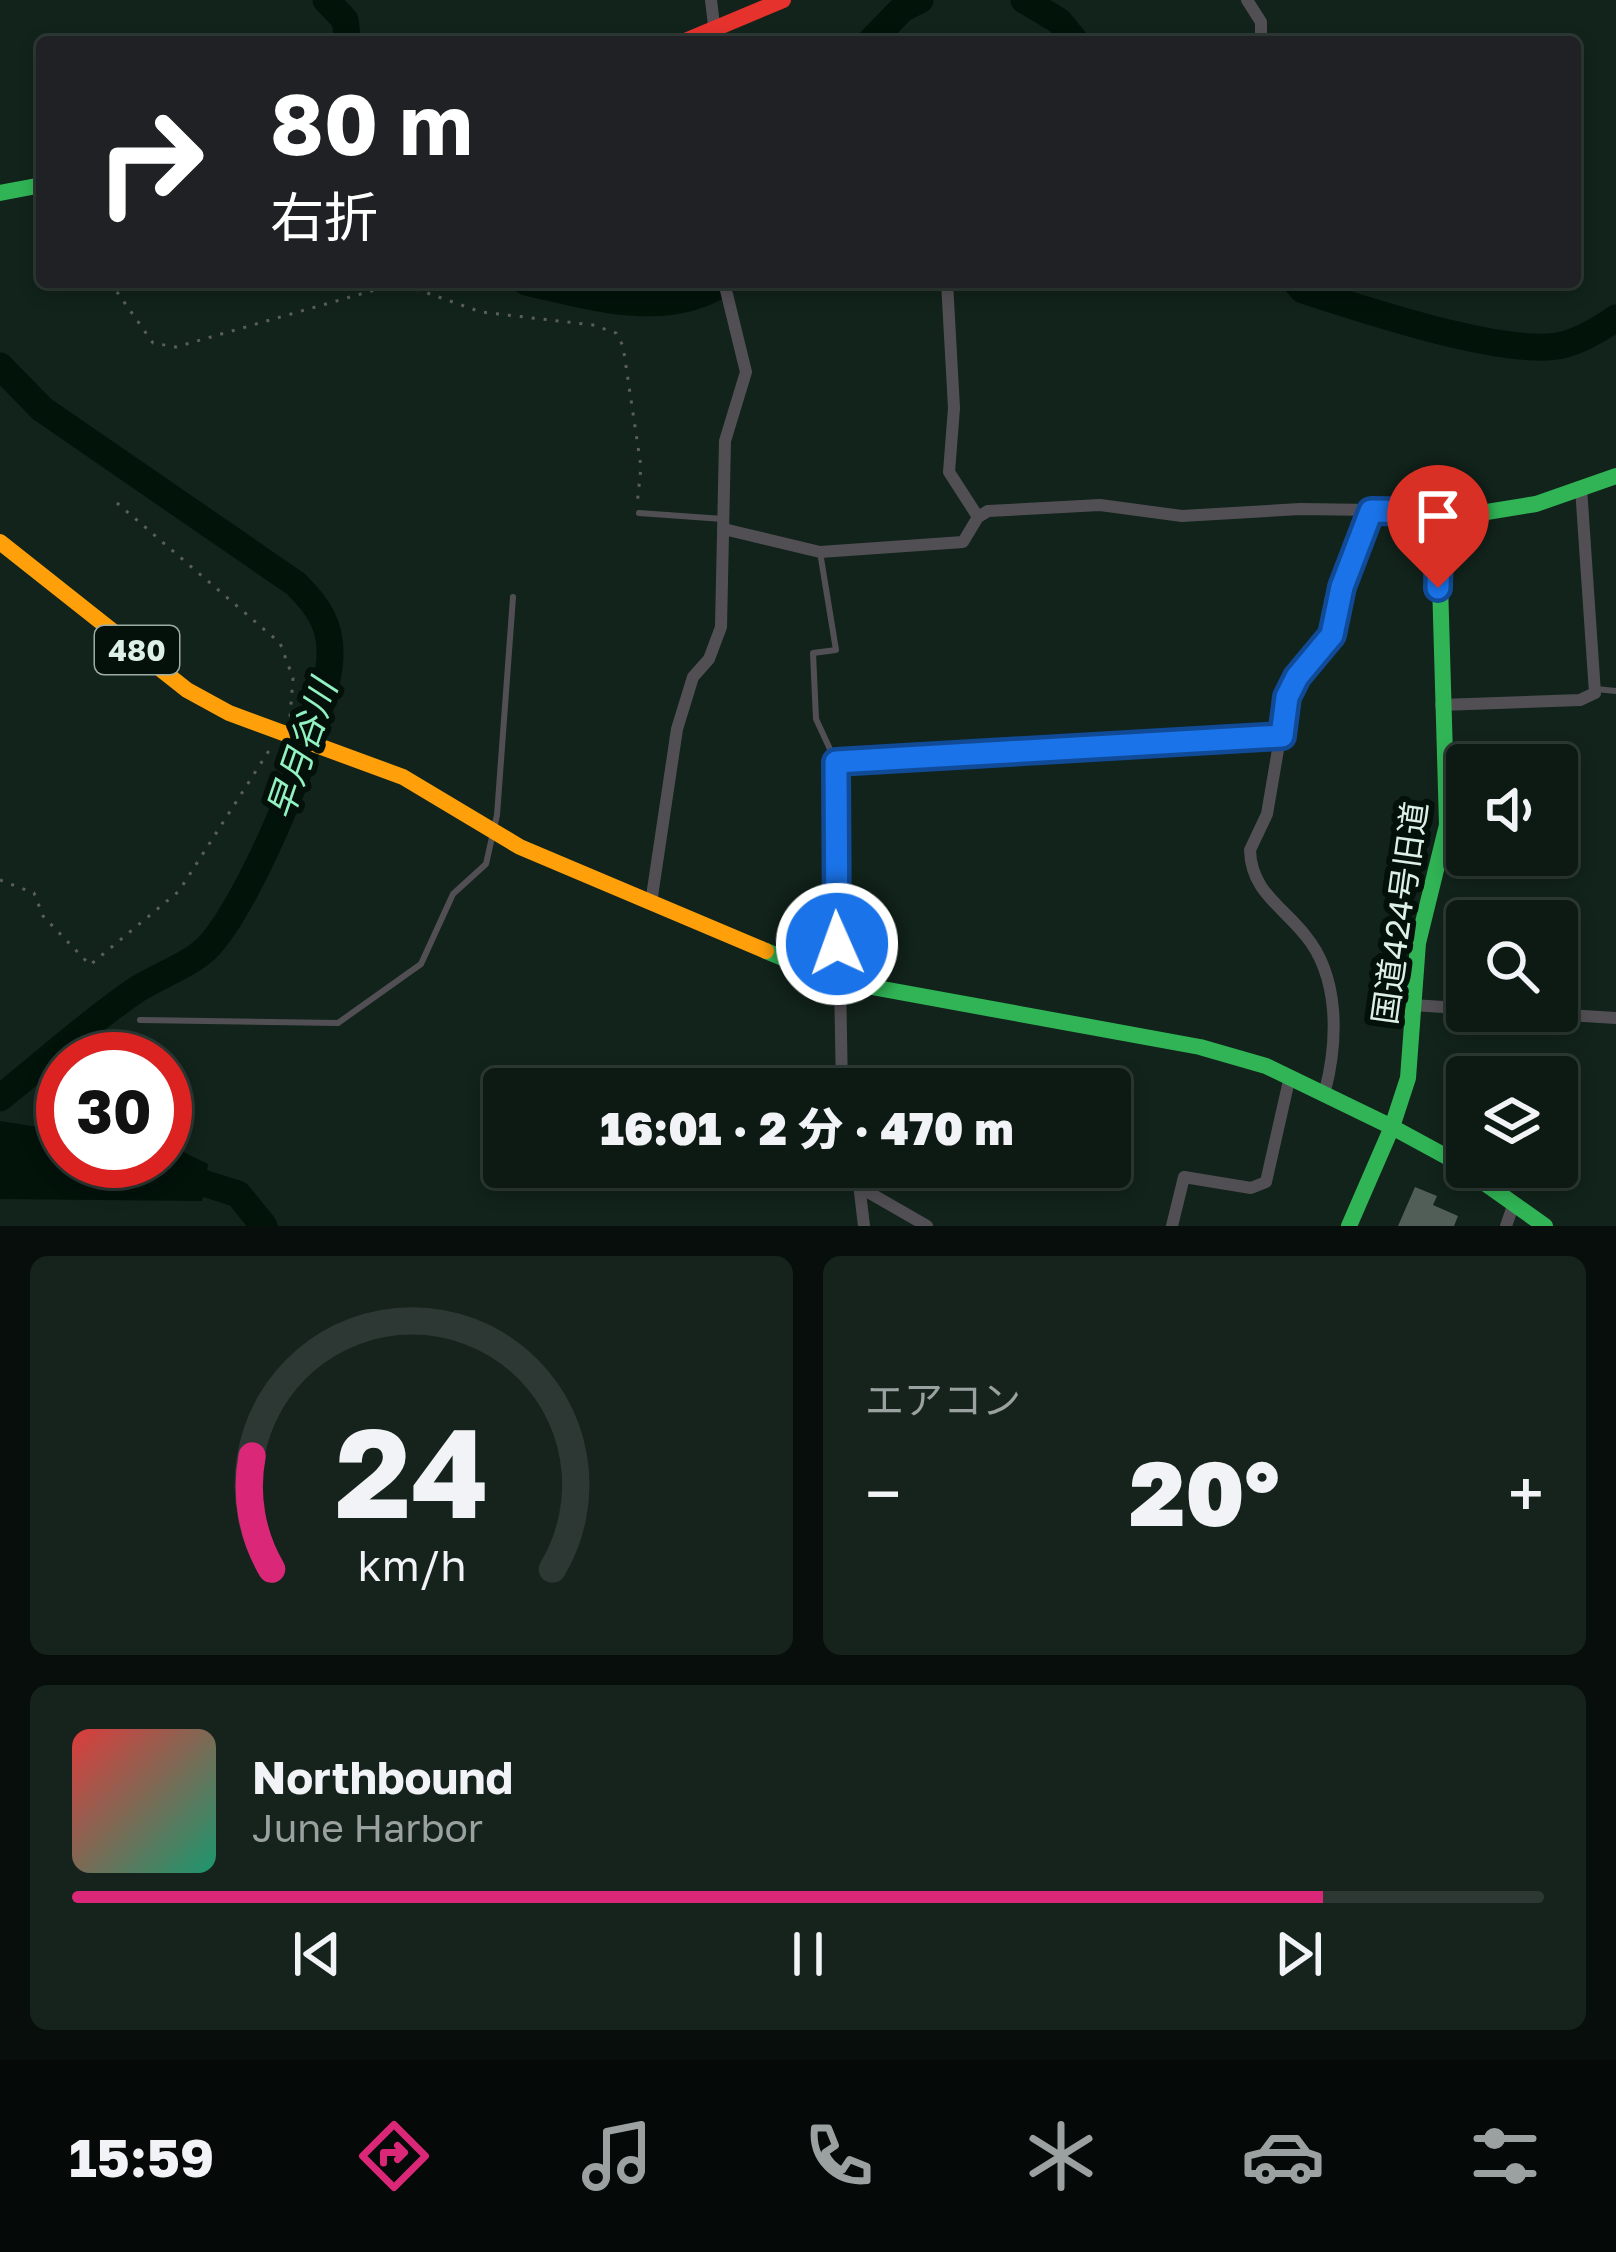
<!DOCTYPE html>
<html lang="ja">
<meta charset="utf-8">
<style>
body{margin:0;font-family:"Golos Text","Noto Sans JP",sans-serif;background:#16231d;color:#f1f3f6;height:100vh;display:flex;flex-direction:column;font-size:45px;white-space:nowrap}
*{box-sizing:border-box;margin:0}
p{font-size:39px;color:#9aa1a0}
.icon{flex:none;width:66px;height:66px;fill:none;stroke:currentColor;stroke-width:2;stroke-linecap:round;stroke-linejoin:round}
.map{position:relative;height:1226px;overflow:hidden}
.side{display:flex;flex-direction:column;gap:30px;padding:30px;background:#070e0b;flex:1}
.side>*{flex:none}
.hud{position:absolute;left:36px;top:36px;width:1545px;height:252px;border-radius:12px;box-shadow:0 6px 18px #0003,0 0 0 3px #2d3834;background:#202124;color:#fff;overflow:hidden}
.controls{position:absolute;left:1446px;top:744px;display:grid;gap:24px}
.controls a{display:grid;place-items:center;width:132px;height:132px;border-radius:12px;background:#0d1a14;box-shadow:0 6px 18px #0003,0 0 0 3px #2d3834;font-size:60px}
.speed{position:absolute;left:36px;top:1032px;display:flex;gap:24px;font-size:60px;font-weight:700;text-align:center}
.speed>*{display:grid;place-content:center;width:156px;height:156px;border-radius:50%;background:#0d1a14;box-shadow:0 6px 18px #0003,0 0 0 3px #2d3834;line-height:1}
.speed .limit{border:18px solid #d22;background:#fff;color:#111}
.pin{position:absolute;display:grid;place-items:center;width:102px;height:102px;color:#fff;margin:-123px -51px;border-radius:50% 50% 50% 0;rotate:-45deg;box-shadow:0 0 12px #0007}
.pin .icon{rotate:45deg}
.me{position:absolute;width:132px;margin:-66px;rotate:358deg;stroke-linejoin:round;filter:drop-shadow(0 0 9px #0008)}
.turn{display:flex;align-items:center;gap:42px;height:252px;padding:0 36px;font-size:54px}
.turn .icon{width:156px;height:156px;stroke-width:2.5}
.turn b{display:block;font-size:84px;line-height:102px}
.big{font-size:90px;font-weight:800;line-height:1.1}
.side .tile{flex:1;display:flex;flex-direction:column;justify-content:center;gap:18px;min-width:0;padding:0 42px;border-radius:18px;background:#16231d}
.side .dial{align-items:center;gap:0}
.dial svg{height:312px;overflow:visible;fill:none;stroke:#2d3834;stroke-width:7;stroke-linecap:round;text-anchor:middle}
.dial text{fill:#f1f3f6;stroke:none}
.song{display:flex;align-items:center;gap:36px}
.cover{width:144px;height:144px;border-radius:18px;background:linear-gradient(135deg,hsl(0 70% 55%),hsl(160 70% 35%))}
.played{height:12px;border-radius:6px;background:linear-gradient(90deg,#db2777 85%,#2d3834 85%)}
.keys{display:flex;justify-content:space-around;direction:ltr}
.heat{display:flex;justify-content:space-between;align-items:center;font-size:66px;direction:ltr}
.side .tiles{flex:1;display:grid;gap:30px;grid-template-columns:1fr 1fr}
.tile:last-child{grid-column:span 2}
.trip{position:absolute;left:483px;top:1068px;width:648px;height:120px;border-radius:12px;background:#0d1a14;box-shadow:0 6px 18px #0003,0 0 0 3px #2d3834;font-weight:800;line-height:120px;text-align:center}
.tabs{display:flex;height:192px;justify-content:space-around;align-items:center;background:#050a08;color:#9aa1a0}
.tabs .icon{width:84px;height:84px}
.tabs .selected{color:#db2777}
.tabs b{font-size:54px;color:#f1f3f6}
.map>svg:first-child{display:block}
.water{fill:#02130a}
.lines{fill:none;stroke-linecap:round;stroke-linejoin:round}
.river{stroke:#02130a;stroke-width:27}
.building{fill:#505e57}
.path{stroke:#5b5e5e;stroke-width:3;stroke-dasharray:3 9;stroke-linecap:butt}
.lane{stroke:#524f54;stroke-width:6}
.street{stroke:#524f54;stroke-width:12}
.fast{stroke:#30b455;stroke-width:16}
.slow{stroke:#ff9f0a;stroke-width:16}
.jam{stroke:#e5322d;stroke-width:16}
.route-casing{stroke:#114b97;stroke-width:30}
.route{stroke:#1a73e8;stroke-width:21}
.labels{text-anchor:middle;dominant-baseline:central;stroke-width:12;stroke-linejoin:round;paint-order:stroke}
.shield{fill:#04110a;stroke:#9cada3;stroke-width:3}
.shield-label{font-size:30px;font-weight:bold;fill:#ddf0e5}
.street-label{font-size:33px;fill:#ddf0e5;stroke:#04110a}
.water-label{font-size:36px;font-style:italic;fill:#92f2c1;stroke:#04110a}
</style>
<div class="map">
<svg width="1616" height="1226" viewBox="0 0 1616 1226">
<rect width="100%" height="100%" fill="#11231b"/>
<path class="water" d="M 0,1121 L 63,1131 L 63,1161 L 165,1161 L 165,1146 L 171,1146 L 208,1164 L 202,1201 L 0,1199 Z"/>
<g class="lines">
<path class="river" d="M 326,0 L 345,20 L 348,42
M 1024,0 L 1059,21 L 1076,42
M 870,42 L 902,9 L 920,0
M 526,282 C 590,296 666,321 724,282
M 1296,282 L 1303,290 C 1361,309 1500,355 1557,346 C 1576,343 1600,329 1616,318
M 0,366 L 42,409 L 296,584 C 317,605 331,624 330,655 C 329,715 250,905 207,948 C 188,966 158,976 136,990 C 89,1022 45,1062 0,1098
M 172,1173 L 238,1194 L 264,1226"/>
</g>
<path class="building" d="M 1415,1187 L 1437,1196 L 1433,1205 L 1458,1216 L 1454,1226 L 1398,1226 Z"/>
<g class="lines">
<path class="path" d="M 110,282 L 153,343 L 176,347 L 399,283 L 481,312 L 593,325 L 616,333 L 623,346 L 641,467 L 637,505
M 117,503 L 280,643 L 293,678 L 290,717
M 0,880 L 34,893 L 43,916 L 90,965 L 179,891 L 272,746"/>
<path class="lane" d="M 639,513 L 723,519
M 820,552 L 836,650 L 813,653 L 816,719 L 836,762
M 1596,689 L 1616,691
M 140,1020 L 338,1023 L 421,964 L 453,894 L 486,864 L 497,815 L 513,597"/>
<path class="street" d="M 711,0 L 716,42
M 1247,0 L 1261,22 L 1261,40 L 1250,42
M 947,282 L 954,408 L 949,472 L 978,517
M 728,530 L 820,552 L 963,542 L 978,517 L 988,511 L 1100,505 L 1182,516 L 1300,509 L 1449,511 L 1456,517
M 1441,705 L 1580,700 L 1595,693 L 1581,488
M 651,903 L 677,729 L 693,677 L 709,659 L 721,627 L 725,441 L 746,372 L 724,282
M 1412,1005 L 1616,1018
M 842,1089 L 836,762 L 1281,735
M 1325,1091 C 1338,1041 1340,977 1305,935 C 1282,906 1251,891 1250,850 L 1267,814 L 1287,697 L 1332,635 L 1342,587 L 1371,511
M 857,1167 L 864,1226
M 861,1188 L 927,1226
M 1172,1226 L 1184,1177 L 1251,1188 L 1266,1182 L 1290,1076
M 1506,1226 L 1514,1203"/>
<path class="fast" d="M 0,193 L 42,185
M 766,951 L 839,981 L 1200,1047 L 1266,1066 L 1392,1127 L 1349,1226
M 1545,1226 L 1449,1158 L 1392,1127 L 1408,1078 L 1418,943 L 1447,825 L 1439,548 L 1456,517 L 1536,504 L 1616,476"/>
<path class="slow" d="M 0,542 L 187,690 L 229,713 L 403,777 L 520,847 L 766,951"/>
<path class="jam" d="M 683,42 L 783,0"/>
</g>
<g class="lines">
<defs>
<path id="route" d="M 837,944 L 836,762 L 1282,736 L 1287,697 L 1297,677 L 1332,635 L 1342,587 L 1371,511 L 1449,512 L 1456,517 L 1439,548 L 1438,588"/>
</defs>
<use href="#route" class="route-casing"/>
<use href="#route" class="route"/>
</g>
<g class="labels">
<rect class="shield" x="95" y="626" width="84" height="48" rx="9"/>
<g class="shield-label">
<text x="137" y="650">480</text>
</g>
<g class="street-label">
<text transform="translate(1399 913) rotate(-82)">国道424号旧道</text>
</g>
<g class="water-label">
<text transform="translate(301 749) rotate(-71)">早月谷川</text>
</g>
</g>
</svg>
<div class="controls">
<a><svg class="icon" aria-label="sound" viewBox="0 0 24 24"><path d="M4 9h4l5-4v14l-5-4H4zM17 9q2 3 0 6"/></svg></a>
<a><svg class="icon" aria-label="search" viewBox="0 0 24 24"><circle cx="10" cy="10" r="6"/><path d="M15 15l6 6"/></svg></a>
<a><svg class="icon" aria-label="layers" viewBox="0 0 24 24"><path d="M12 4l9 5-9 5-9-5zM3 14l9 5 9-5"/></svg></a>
</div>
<div class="speed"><div class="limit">30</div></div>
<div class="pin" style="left:1438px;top:588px;background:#d93025"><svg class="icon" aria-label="arrive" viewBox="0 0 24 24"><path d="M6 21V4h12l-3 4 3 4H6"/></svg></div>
<svg class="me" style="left:837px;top:944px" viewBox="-20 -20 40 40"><circle r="17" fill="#1a73e8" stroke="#fff" stroke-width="3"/><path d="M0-11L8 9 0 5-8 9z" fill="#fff"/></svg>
<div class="trip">16:01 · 2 分 · 470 m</div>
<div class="hud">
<div class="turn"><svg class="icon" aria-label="right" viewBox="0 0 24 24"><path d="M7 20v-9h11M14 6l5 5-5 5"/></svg><div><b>80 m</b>右折</div></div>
</div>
</div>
<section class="side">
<div class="tiles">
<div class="tile dial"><svg viewBox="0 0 100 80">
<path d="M14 69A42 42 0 1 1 86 69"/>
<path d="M14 69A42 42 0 0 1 9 40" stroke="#db2777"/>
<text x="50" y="56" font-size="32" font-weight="700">24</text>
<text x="50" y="72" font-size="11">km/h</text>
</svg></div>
<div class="tile"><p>エアコン</p>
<div class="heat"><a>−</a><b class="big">20°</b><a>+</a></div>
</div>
<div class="tile">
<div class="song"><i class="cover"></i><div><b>Northbound</b><p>June Harbor</p></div></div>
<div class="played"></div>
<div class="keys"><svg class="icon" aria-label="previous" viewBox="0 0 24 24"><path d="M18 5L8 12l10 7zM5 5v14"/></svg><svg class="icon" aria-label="pause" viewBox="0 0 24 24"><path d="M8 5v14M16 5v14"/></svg><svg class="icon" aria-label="next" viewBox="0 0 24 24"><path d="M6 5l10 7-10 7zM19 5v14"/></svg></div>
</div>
</div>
</section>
<nav class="tabs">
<b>15:59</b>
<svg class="icon selected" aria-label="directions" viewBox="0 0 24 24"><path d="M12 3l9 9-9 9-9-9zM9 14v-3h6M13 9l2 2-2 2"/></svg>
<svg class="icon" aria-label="music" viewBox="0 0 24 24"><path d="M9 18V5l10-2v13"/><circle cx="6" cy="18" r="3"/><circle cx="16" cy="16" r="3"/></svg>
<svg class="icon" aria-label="phone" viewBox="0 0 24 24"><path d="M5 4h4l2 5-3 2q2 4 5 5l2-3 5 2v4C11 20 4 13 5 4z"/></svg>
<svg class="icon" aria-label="climate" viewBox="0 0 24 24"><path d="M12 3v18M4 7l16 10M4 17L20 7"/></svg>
<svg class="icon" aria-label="car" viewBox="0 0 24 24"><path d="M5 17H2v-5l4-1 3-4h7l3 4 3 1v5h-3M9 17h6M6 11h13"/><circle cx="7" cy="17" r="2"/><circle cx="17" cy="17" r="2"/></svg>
<svg class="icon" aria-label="filters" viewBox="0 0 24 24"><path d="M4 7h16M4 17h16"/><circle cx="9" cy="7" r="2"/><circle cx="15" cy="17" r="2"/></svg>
</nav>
